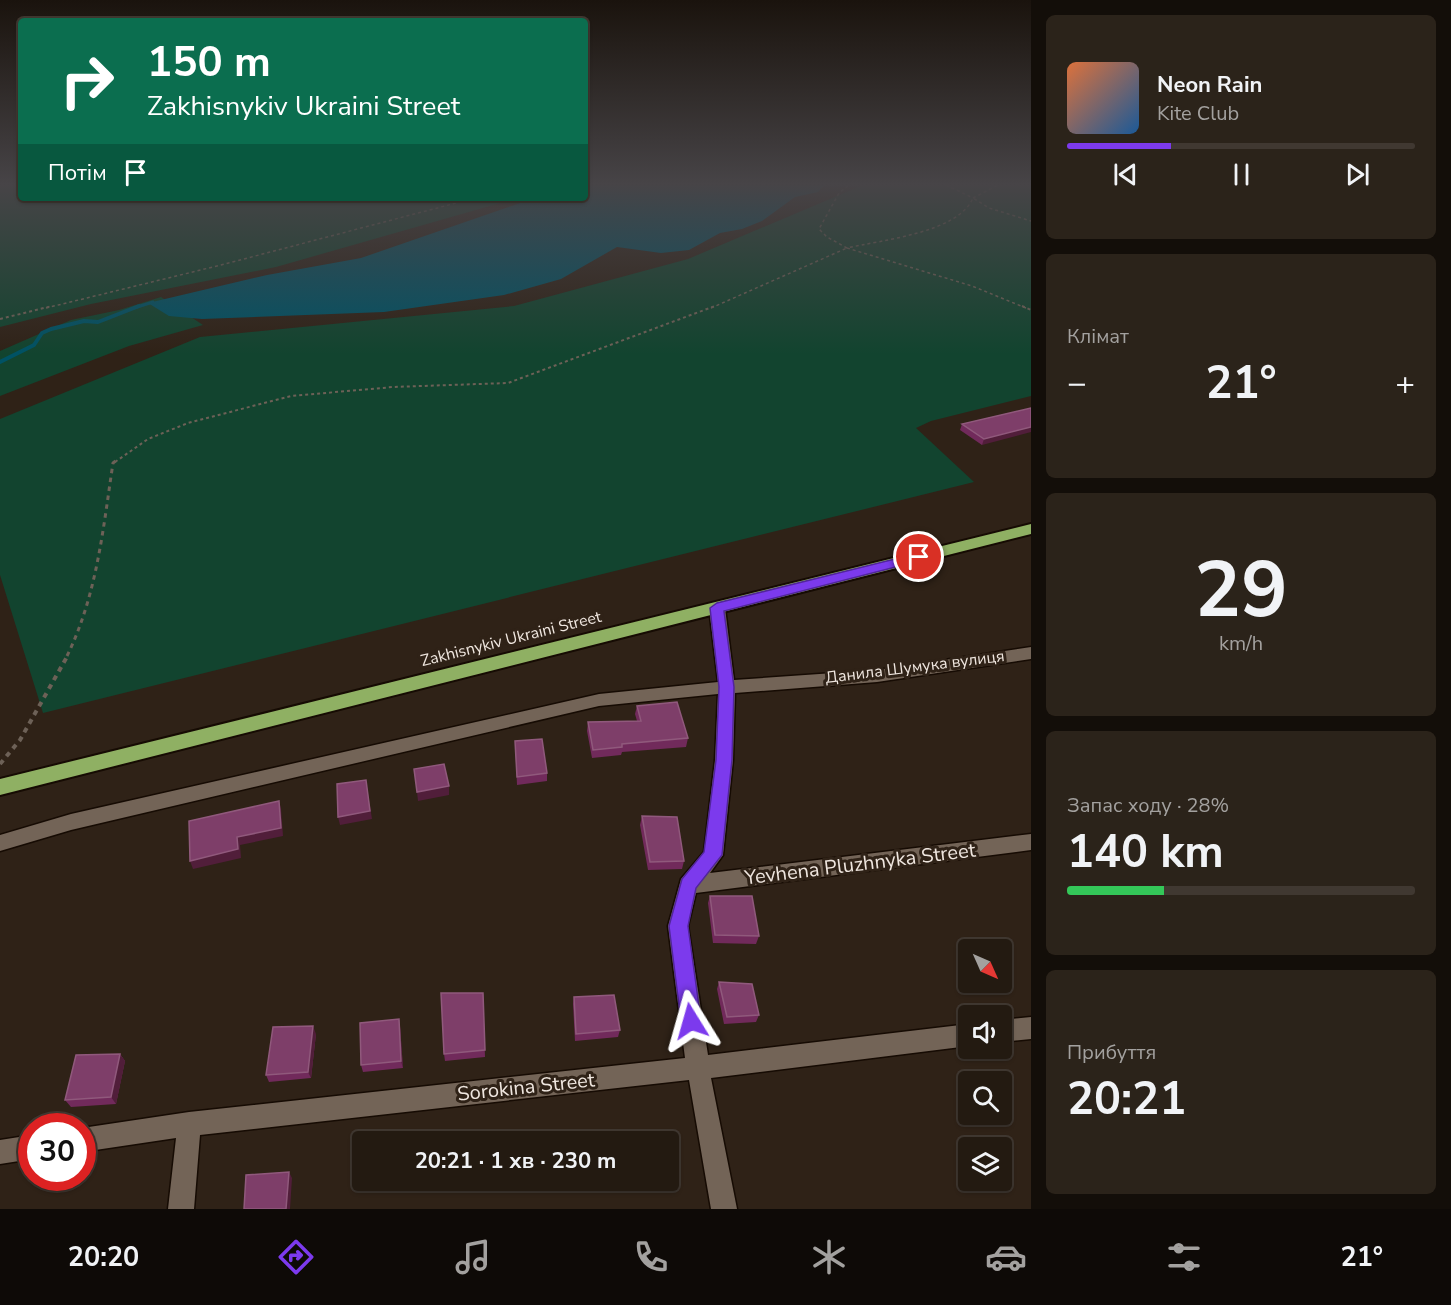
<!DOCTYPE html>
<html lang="uk">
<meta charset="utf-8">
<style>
body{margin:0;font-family:"Nunito Sans",sans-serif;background:#2b231a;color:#f1f3f6;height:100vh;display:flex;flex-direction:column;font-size:22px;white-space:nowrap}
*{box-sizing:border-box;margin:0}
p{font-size:20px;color:#a3a19f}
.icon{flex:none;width:33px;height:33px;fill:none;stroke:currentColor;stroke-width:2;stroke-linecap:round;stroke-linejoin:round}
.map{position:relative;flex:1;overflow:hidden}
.side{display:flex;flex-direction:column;gap:15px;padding:15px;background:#130e09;width:420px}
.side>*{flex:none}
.top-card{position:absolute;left:18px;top:18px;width:570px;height:183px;border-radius:6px;box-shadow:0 2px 4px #0004,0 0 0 2px #403831;background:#0b6e4f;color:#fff;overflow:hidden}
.needle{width:39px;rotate:135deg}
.fabs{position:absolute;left:958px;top:939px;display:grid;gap:12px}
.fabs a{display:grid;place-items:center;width:54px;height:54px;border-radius:6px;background:#231a11;box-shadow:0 2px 4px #0004,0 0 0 2px #403831;font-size:30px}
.speed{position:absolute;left:18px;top:1113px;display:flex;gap:12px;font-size:30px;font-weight:700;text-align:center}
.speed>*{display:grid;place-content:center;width:78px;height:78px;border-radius:50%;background:#231a11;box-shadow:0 2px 4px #0004,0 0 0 2px #403831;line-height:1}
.speed .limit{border:9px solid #d22;background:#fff;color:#111}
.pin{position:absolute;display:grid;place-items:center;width:51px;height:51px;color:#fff;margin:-26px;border:3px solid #fff;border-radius:50%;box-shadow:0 2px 6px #0007}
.me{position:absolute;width:66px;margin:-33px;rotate:352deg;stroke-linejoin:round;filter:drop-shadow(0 0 4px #0008)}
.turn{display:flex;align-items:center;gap:21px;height:126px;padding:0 30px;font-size:27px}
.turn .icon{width:78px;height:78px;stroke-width:2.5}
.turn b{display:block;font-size:42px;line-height:51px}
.then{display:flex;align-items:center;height:57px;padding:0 30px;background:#0003;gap:12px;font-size:22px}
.big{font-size:45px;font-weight:700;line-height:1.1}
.side .widget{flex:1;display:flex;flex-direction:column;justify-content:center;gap:9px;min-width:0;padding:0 21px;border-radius:9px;background:#2b231a}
.side .dial{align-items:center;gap:0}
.dial b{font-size:78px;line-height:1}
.song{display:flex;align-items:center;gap:18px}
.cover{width:72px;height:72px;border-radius:9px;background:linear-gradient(135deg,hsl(20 70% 55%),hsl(210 70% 35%))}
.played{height:6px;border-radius:3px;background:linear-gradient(90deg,#7c3aed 30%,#403831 30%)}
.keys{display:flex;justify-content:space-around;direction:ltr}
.heat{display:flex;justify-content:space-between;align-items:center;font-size:33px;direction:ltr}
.charge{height:9px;border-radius:4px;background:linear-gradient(90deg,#34c759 28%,#403831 0)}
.trip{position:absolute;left:352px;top:1131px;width:327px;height:60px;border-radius:6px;background:#231a11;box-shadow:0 2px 4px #0004,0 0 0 2px #403831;font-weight:700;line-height:60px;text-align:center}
.dock{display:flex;height:96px;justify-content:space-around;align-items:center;background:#0e0a07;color:#a3a19f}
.dock .icon{width:42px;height:42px}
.dock .on{color:#7c3aed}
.dock b{font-size:27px;color:#f1f3f6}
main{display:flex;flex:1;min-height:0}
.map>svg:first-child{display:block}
.green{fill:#12442f}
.water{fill:#005264}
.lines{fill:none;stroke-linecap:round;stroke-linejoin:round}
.stream-far1{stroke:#005264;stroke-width:3}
.stream{stroke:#005264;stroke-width:4}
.minor-casing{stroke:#160b03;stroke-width:3}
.trunk-casing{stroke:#160b03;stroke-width:4}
.path-far3{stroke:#6d6157;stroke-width:1.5;stroke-dasharray:3 3;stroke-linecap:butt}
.path-far2{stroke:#6d6157;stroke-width:2;stroke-dasharray:3 3;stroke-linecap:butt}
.path-far1{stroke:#6d6157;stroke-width:3;stroke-dasharray:4.5 4.5;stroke-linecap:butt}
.path{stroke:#6d6157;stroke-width:4;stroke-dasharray:5 5;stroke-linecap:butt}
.minor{fill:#736457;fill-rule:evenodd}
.trunk{fill:#8fb063;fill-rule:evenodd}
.wall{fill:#712a5b}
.shaded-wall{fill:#511e3a}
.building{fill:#7e3e69;stroke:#90597c;stroke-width:1.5}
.route{fill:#7c3aed;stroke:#51269a;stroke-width:1.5}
.labels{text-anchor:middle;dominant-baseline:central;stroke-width:6;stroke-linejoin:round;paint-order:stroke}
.street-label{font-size:16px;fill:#efe6df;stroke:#2f2217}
.near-street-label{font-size:20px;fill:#efe6df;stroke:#2f2217}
</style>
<main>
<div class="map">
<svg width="1031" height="1209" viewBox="0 0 1031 1209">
<rect width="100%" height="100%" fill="#2f2217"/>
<path class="green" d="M 0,185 L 21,185 L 21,198 L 518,198 L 276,267 L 91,304 L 0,327 Z
M 863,185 L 1031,185 L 1031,396 L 931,421 L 916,428 L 974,482 L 43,713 L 0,575 L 0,419 L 200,337 L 514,306 L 688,259 Z
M 161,297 L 203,325 L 129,346 L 0,396 L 0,351 L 71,320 L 119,310 Z"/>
<path class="water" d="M 585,185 L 824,185 L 818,192 L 795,197 L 762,221 L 742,229 L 720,233 L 689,250 L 661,253 L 617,247 L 561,279 L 504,295 L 384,312 L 202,319 L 169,316 L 148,303 L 267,275 L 361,258 L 535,198 L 585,198 Z"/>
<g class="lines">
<path class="stream-far1" d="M 134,308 L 153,302"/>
<path class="stream" d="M 0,362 L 34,345 L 42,333 L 51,329 L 84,321 L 98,322 L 139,306"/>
<defs>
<path id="minor" d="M 717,603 L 725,608 L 734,680 L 877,670 L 1031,647 L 1031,659 L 877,682 L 735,693 L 733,760 L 723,855 L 710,873 L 1031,834 L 1031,850 L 696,893 L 688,926 L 708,1055 L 969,1024 L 969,1046 L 711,1078 L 737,1209 L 711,1209 L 689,1080 L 200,1135 L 194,1209 L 168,1209 L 176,1138 L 82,1152 L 82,1128 L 189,1112 L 685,1058 L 668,926 L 681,879 L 704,852 L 715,760 L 718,694 L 599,706 L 71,830 L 0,851 L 0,835 L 71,814 L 599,694 L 718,682 L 709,608 Z
M 1031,1017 L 1031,1039 L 1002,1042 L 1002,1020 Z
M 32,1135 L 32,1159 L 0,1164 L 0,1140 Z"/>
<path id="trunk" d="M 1031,524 L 1031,534 L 0,795 L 0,779 Z"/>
</defs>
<use href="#minor" class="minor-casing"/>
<use href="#trunk" class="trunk-casing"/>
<path class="path-far3" d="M 946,185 L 973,198 L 998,185
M 847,248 L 827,237 L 819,229 L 839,193 L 849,185
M 46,308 L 221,265 L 475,198
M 711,308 L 847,248
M 1026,308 L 972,286 L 847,248 C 881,240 958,233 973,198 L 989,208 L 1031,221"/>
<path class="path-far2" d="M 1022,306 L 1031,310
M 0,319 L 52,306
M 115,462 L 148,439 L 188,423 L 291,396 L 393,387 L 508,383 L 715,306"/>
<path class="path-far1" d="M 67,656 C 97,595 103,529 113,463 L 117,460"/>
<path class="path" d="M 0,764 L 20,740 L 68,655"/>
<use href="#minor" class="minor"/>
<use href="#trunk" class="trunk"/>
</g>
<path class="wall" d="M 1031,408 L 982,445 L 960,430 L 962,424 Z
M 637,706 L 688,738 L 686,747 L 622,752 L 621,755 L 592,758 L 587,731 L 588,722 L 637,721 L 635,714 Z
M 515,741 L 547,773 L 547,781 L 517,785 Z
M 642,816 L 684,861 L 682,869 L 648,870 L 640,825 Z
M 710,896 L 759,936 L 756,944 L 713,943 L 708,903 Z
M 719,982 L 759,1015 L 756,1022 L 724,1024 L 717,989 Z
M 483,993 L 485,1057 L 445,1061 L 444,1054 Z
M 574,997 L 620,1030 L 618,1037 L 575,1041 L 573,1004 Z
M 400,1026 L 403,1068 L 363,1072 L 361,1065 Z
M 316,1034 L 311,1078 L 269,1082 L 266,1075 Z
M 120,1054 L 125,1061 L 116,1104 L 71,1107 L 65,1100 Z"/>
<path class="shaded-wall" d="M 1031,427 L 1031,432 L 982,445 L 984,439 Z
M 366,780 L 372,819 L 340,825 L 338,817 Z
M 449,786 L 449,795 L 418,801 L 417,792 Z
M 279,801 L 281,809 L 283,836 L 240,845 L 241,858 L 193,869 L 190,861 L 237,837 Z
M 399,1019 L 400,1026 L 403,1068 L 401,1061 Z
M 313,1026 L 316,1034 L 311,1078 L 308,1072 Z
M 120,1054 L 125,1061 L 116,1104 L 111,1097 Z
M 289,1172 L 292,1178 L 290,1209 L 286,1209 Z"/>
<path class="building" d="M 1031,408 L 1031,427 L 984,439 L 962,424 Z
M 677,702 L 688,738 L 622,744 L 622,747 L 593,750 L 588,722 L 641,721 L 637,706 Z
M 542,739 L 547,773 L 517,777 L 515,741 Z
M 444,764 L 449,786 L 417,792 L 414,769 Z
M 366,780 L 370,811 L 338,817 L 337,784 Z
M 279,801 L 281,828 L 237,837 L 238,849 L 190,861 L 189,821 Z
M 642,816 L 677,817 L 684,861 L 650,862 Z
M 710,896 L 752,896 L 759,936 L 715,935 Z
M 719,982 L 752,984 L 759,1015 L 727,1017 Z
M 441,993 L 483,993 L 485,1050 L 444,1054 Z
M 614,995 L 620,1030 L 576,1034 L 574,997 Z
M 399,1019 L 401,1061 L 361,1065 L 360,1023 Z
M 313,1026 L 308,1072 L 266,1075 L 273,1027 Z
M 120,1054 L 111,1097 L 65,1100 L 76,1055 Z
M 289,1172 L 286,1209 L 244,1209 L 246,1175 Z"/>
<linearGradient id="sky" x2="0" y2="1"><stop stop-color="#1a130d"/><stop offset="0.52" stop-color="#474447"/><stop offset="1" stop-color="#474447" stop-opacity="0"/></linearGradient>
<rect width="1031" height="354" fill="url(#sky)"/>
<path class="route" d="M 919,553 L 925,557 L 923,560 L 724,611 L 734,687 L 732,760 L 722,855 L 696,888 L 688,926 L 701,1021 L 698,1028 L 691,1031 L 684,1028 L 681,1021 L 669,926 L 682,879 L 704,852 L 716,760 L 719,687 L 710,608 L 717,603 Z"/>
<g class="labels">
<g class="street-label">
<text transform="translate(511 639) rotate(-14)">Zakhisnykiv Ukraini Street</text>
<text transform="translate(915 667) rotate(-7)">Данила Шумука вулиця</text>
</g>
<g class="near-street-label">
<text transform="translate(860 864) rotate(-7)">Yevhena Pluzhnyka Street</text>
<text transform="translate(526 1087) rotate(-6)">Sorokina Street</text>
</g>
</g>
</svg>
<div class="fabs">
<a><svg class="needle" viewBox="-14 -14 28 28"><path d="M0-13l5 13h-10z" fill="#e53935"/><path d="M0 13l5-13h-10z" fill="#a3a19f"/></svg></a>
<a><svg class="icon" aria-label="sound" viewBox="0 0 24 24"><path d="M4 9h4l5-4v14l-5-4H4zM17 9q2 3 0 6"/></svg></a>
<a><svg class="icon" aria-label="search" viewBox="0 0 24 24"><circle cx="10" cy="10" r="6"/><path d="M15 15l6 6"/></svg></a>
<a><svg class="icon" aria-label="layers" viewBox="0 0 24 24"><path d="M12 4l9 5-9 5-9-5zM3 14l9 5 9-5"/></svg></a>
</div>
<div class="speed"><div class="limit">30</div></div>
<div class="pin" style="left:919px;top:557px;background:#d93025"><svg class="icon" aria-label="arrive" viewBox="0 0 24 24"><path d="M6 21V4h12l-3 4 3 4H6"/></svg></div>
<svg class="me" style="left:691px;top:1021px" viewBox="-20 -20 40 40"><path d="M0-17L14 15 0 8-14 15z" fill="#7c3aed" stroke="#fff" stroke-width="4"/></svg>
<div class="trip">20:21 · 1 хв · 230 m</div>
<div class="top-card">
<div class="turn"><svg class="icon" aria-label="right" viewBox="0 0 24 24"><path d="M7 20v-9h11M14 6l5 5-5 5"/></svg><div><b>150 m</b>Zakhisnykiv Ukraini Street</div></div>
<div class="then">Потім<svg class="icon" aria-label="arrive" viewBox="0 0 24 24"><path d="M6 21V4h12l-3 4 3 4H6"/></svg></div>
</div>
</div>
<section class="side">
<div class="widget">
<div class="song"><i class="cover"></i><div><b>Neon Rain</b><p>Kite Club</p></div></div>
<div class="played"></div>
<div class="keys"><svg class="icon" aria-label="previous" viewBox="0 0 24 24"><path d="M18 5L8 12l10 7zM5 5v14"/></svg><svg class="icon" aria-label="pause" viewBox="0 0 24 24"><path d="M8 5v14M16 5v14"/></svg><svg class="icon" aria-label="next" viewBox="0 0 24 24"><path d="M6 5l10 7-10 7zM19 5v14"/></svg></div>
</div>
<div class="widget"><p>Клімат</p>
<div class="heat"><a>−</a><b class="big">21°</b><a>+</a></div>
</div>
<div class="widget dial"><b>29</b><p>km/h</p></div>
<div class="widget"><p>Запас ходу · 28%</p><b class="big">140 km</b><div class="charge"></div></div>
<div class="widget"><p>Прибуття</p><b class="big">20:21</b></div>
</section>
</main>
<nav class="dock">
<b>20:20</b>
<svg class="icon on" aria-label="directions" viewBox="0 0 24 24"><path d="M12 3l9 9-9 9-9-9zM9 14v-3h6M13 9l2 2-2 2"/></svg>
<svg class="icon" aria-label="music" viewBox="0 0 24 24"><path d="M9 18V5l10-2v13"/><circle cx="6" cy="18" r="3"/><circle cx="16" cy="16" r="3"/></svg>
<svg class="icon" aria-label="phone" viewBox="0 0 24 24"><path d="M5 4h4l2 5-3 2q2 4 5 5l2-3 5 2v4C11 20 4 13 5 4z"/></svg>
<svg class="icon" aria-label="climate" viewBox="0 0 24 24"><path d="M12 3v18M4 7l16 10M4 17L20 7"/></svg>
<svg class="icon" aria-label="car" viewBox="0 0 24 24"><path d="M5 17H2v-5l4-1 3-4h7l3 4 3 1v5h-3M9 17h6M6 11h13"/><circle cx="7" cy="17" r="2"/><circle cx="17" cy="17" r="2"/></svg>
<svg class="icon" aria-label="filters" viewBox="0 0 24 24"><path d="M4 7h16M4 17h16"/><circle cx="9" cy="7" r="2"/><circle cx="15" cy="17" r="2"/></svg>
<b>21°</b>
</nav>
